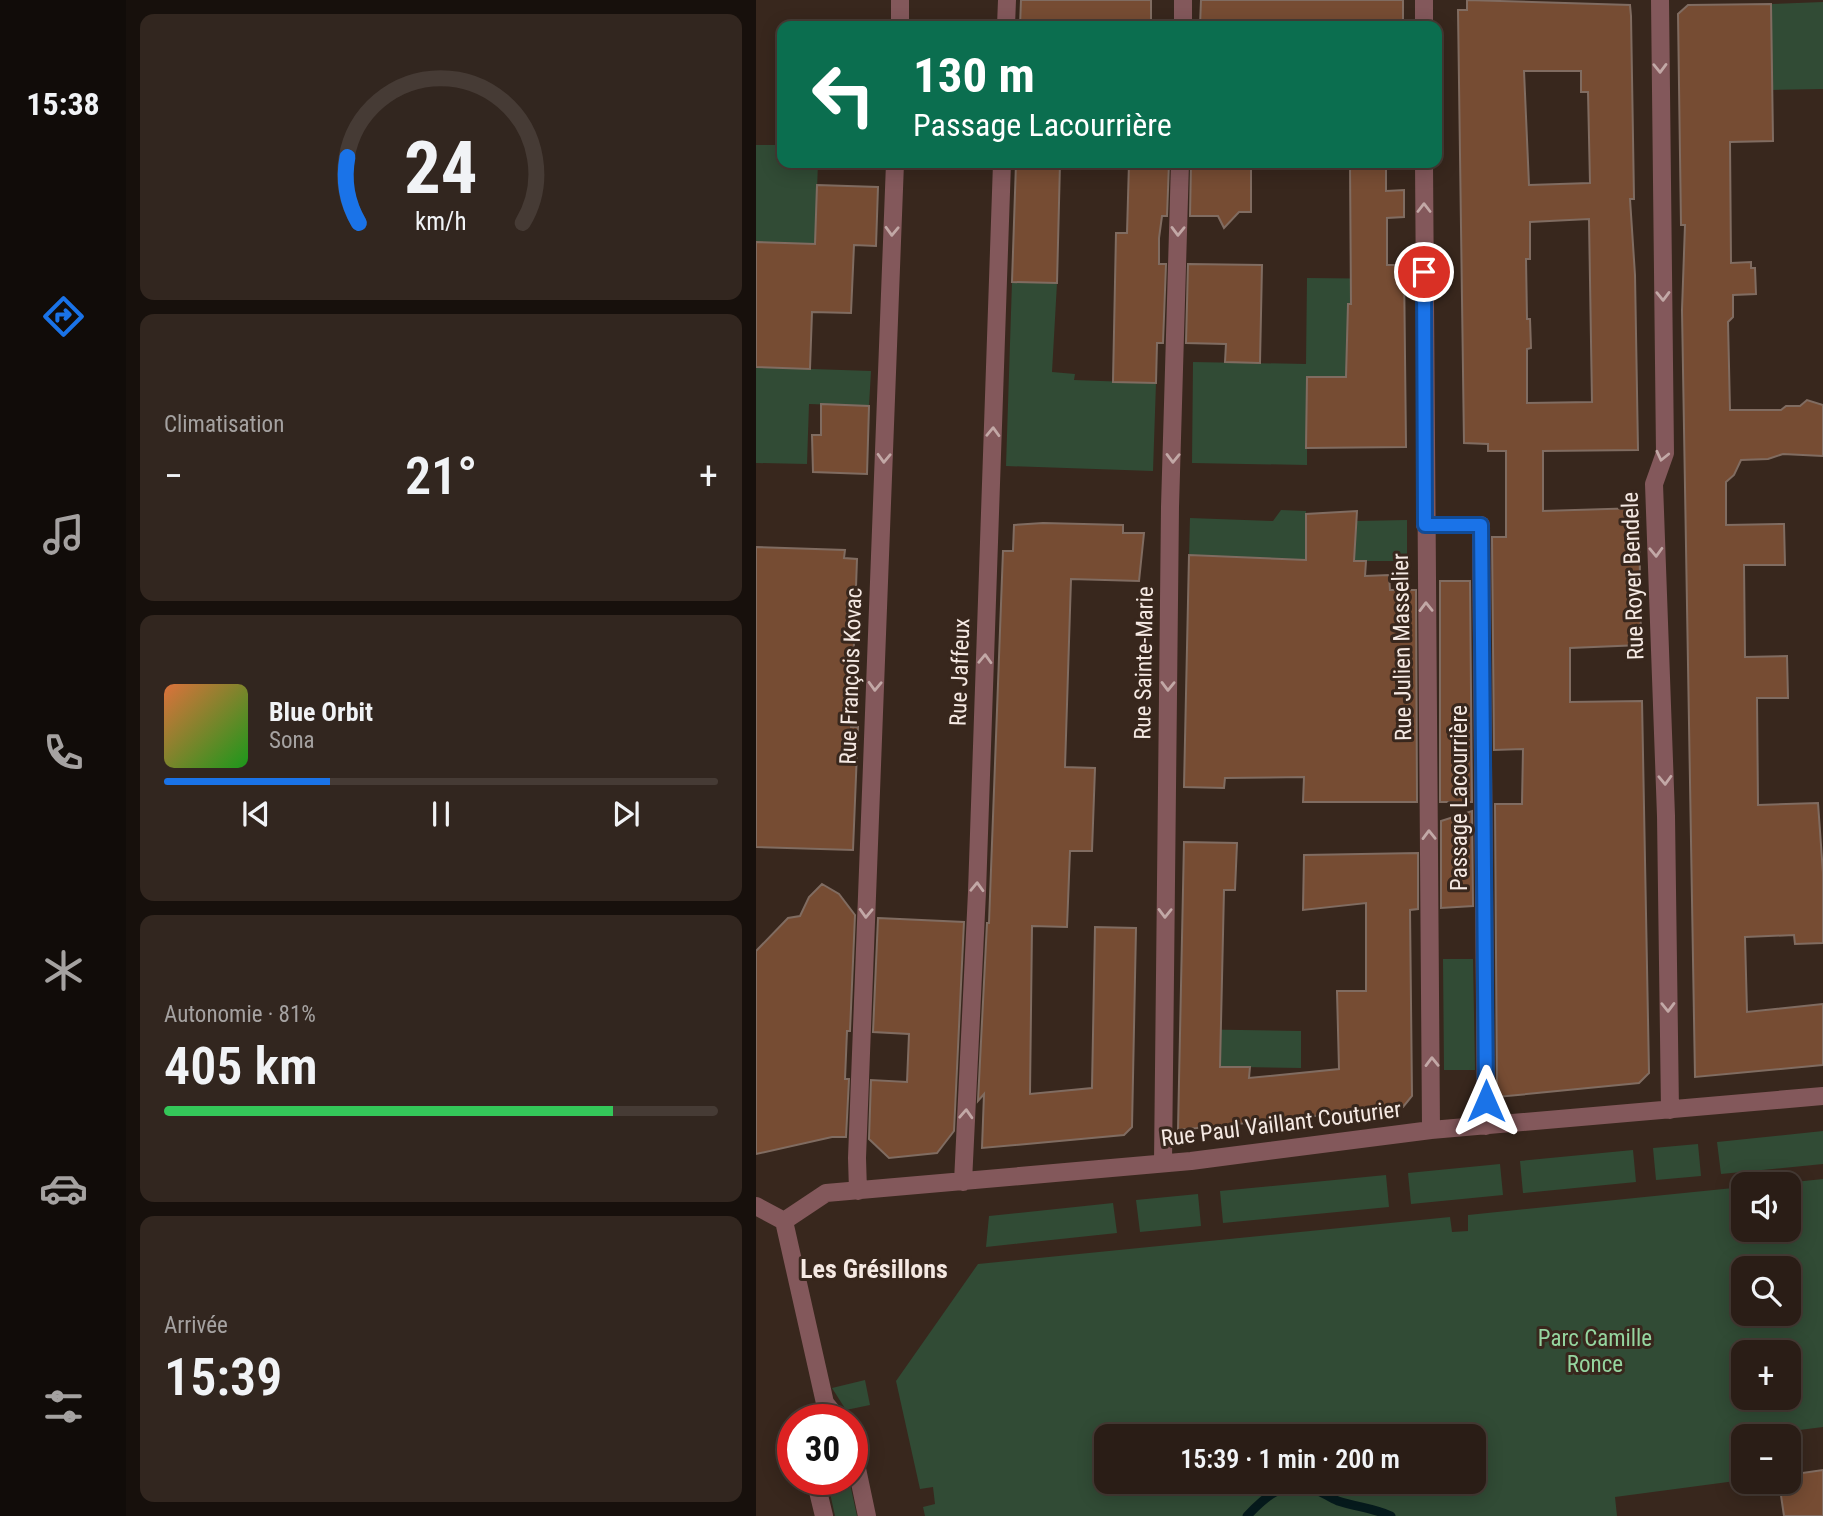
<!DOCTYPE html>
<html lang="fr">
<meta charset="utf-8">
<style>
body{margin:0;font-family:"Roboto Condensed",sans-serif;background:#32261f;color:#f1f3f6;height:100vh;display:flex;flex-direction:column;font-size:26px;white-space:nowrap}
*{box-sizing:border-box;margin:0}
p{font-size:23px;color:#a5a2a1}
.icon{flex:none;width:38px;height:38px;fill:none;stroke:currentColor;stroke-width:2;stroke-linecap:round;stroke-linejoin:round}
.map{position:relative;flex:1;overflow:hidden}
.sheet{display:flex;flex-direction:column;gap:14px;padding:14px;background:#17100c;width:630px}
.sheet>*{flex:none}
.top-card{position:absolute;left:21px;top:21px;width:665px;height:147px;border-radius:14px;box-shadow:0 4px 18px #0003,0 0 0 2px #463b35;background:#0b6e4f;color:#fff;overflow:hidden}
.fabs{position:absolute;left:975px;top:1172px;display:grid;gap:14px}
.fabs a{display:grid;place-items:center;width:70px;height:70px;border-radius:14px;background:#2a1d16;box-shadow:0 4px 18px #0003,0 0 0 2px #463b35;font-size:35px}
.speed{position:absolute;left:21px;top:1404px;display:flex;gap:14px;font-size:35px;font-weight:700;text-align:center}
.speed>*{display:grid;place-content:center;width:91px;height:91px;border-radius:50%;background:#2a1d16;box-shadow:0 4px 18px #0003,0 0 0 2px #463b35;line-height:1}
.speed .limit{border:10px solid #d22;background:#fff;color:#111}
.pin{position:absolute;display:grid;place-items:center;width:60px;height:60px;color:#fff;margin:-30px;border:4px solid #fff;border-radius:50%;box-shadow:0 2px 7px #0007}
.me{position:absolute;width:77px;margin:-38px;rotate:0deg;stroke-linejoin:round;filter:drop-shadow(0 0 5px #0008)}
.turn{display:flex;align-items:center;gap:24px;height:147px;padding:0 21px;font-size:32px}
.turn .icon{width:91px;height:91px;stroke-width:2.5}
.turn b{display:block;font-size:49px;line-height:60px}
.big{font-size:52px;font-weight:600;line-height:1.1}
.sheet .widget{flex:1;display:flex;flex-direction:column;justify-content:center;gap:10px;min-width:0;padding:0 24px;border-radius:14px;background:#32261f}
.sheet .dial{align-items:center;gap:0}
.dial svg{height:182px;overflow:visible;fill:none;stroke:#463b35;stroke-width:7;stroke-linecap:round;text-anchor:middle}
.dial text{fill:#f1f3f6;stroke:none}
.song{display:flex;align-items:center;gap:21px}
.cover{width:84px;height:84px;border-radius:10px;background:linear-gradient(135deg,hsl(20 70% 55%),hsl(120 70% 35%))}
.played{height:7px;border-radius:4px;background:linear-gradient(90deg,#1a73e8 30%,#463b35 30%)}
.keys{display:flex;justify-content:space-around;direction:ltr}
.heat{display:flex;justify-content:space-between;align-items:center;font-size:38px;direction:ltr}
.charge{height:10px;border-radius:5px;background:linear-gradient(90deg,#34c759 81%,#463b35 0)}
.trip{position:absolute;left:338px;top:1424px;width:392px;height:70px;border-radius:14px;background:#2a1d16;box-shadow:0 4px 18px #0003,0 0 0 2px #463b35;font-weight:600;line-height:70px;text-align:center}
main{display:flex;flex:1;min-height:0}
.dock{display:flex;flex-direction:column;width:126px;justify-content:space-around;align-items:center;background:#110c09;color:#a5a2a1}
.dock .icon{width:49px;height:49px}
.dock .current{color:#1a73e8}
.dock b{font-size:32px;color:#f1f3f6}
.map>svg:first-child{display:block}
.green{fill:#314b35;fill-rule:evenodd}
.lines{fill:none;stroke-linecap:round;stroke-linejoin:round}
.stream{stroke:#061b1d;stroke-width:9}
.building{fill:#764c33;stroke:#806c61;stroke-width:2;fill-rule:evenodd}
.minor{stroke:#83585b;stroke-width:18}
.oneway{stroke:#c2a8a6}
.route-casing{stroke:#114b97;stroke-width:18}
.route{stroke:#1a73e8;stroke-width:12}
.labels{text-anchor:middle;dominant-baseline:central;stroke-width:6;stroke-linejoin:round;paint-order:stroke}
.street-label{font-size:23px;fill:#f5e9e3;stroke:#38271d}
.park-label{font-size:23px;fill:#95d59f;stroke:#38271d}
.quarter-label{font-size:26px;font-weight:bold;fill:#f5e9e3;stroke:#38271d}
</style>
<main>
<nav class="dock">
<b>15:38</b>
<svg class="icon current" aria-label="directions" viewBox="0 0 24 24"><path d="M12 3l9 9-9 9-9-9zM9 14v-3h6M13 9l2 2-2 2"/></svg>
<svg class="icon" aria-label="music" viewBox="0 0 24 24"><path d="M9 18V5l10-2v13"/><circle cx="6" cy="18" r="3"/><circle cx="16" cy="16" r="3"/></svg>
<svg class="icon" aria-label="phone" viewBox="0 0 24 24"><path d="M5 4h4l2 5-3 2q2 4 5 5l2-3 5 2v4C11 20 4 13 5 4z"/></svg>
<svg class="icon" aria-label="climate" viewBox="0 0 24 24"><path d="M12 3v18M4 7l16 10M4 17L20 7"/></svg>
<svg class="icon" aria-label="car" viewBox="0 0 24 24"><path d="M5 17H2v-5l4-1 3-4h7l3 4 3 1v5h-3M9 17h6M6 11h13"/><circle cx="7" cy="17" r="2"/><circle cx="17" cy="17" r="2"/></svg>
<svg class="icon" aria-label="filters" viewBox="0 0 24 24"><path d="M4 7h16M4 17h16"/><circle cx="9" cy="7" r="2"/><circle cx="15" cy="17" r="2"/></svg>
</nav>
<section class="sheet">
<div class="widget dial"><svg viewBox="0 0 100 80">
<path d="M14 69A42 42 0 1 1 86 69"/>
<path d="M14 69A42 42 0 0 1 9 40" stroke="#1a73e8"/>
<text x="50" y="56" font-size="32" font-weight="700">24</text>
<text x="50" y="72" font-size="11">km/h</text>
</svg></div>
<div class="widget"><p>Climatisation</p>
<div class="heat"><a>−</a><b class="big">21°</b><a>+</a></div>
</div>
<div class="widget">
<div class="song"><i class="cover"></i><div><b>Blue Orbit</b><p>Sona</p></div></div>
<div class="played"></div>
<div class="keys"><svg class="icon" aria-label="previous" viewBox="0 0 24 24"><path d="M18 5L8 12l10 7zM5 5v14"/></svg><svg class="icon" aria-label="pause" viewBox="0 0 24 24"><path d="M8 5v14M16 5v14"/></svg><svg class="icon" aria-label="next" viewBox="0 0 24 24"><path d="M6 5l10 7-10 7zM19 5v14"/></svg></div>
</div>
<div class="widget"><p>Autonomie · 81%</p><b class="big">405 km</b><div class="charge"></div></div>
<div class="widget"><p>Arrivée</p><b class="big">15:39</b></div>
</section>
<div class="map">
<svg width="1067" height="1516" viewBox="0 0 1067 1516">
<rect width="100%" height="100%" fill="#38271d"/>
<path class="green" d="M 1067,2 L 1067,89 L 1015,90 L 1015,4 Z
M 0,145 L 26,145 L 26,163 L 62,163 L 59,244 L 0,242 Z
M 551,278 L 649,279 L 649,378 L 551,377 L 551,465 L 436,463 L 437,362 L 550,364 Z
M 256,282 L 301,283 L 296,372 L 319,374 L 318,380 L 400,383 L 397,471 L 250,466 Z
M 0,367 L 115,371 L 113,406 L 53,404 L 51,464 L 0,463 Z
M 525,510 L 550,511 L 550,560 L 433,555 L 434,518 L 517,521 Z
M 651,520 L 651,561 L 570,561 L 600,521 Z
M 687,959 L 717,959 L 719,1070 L 688,1070 Z
M 424,1029 L 545,1031 L 545,1068 L 423,1066 Z
M 1067,1131 L 1067,1164 L 965,1174 L 961,1142 Z
M 942,1144 L 945,1176 L 900,1180 L 897,1148 Z
M 877,1150 L 880,1182 L 767,1193 L 764,1161 Z
M 744,1164 L 747,1195 L 655,1204 L 652,1173 Z
M 630,1175 L 633,1207 L 467,1223 L 464,1191 Z
M 1067,1179 L 1067,1427 L 987,1437 L 987,1480 L 859,1497 L 861,1516 L 169,1516 L 167,1507 L 179,1504 L 177,1487 L 164,1489 L 140,1381 L 222,1264 L 694,1217 L 696,1232 L 712,1231 L 712,1215 L 987,1187 L 987,1230 L 1032,1230 L 1032,1185 L 1010,1185 ZM 987,1269 L 1032,1269 L 1032,1314 L 987,1314 ZM 987,1353 L 1032,1353 L 1032,1398 L 987,1398 ZM 350,1437 L 718,1437 L 718,1482 L 350,1482 Z
M 442,1194 L 445,1226 L 384,1232 L 380,1200 Z
M 357,1203 L 361,1233 L 230,1247 L 233,1216 Z
M 109,1380 L 114,1405 L 90,1410 L 76,1388 Z
M 71,1479 L 93,1479 L 101,1516 L 79,1516 Z"/>
<g class="lines">
<path class="stream" d="M 491,1516 C 508,1498 525,1482 552,1487 C 562,1489 572,1497 582,1501 C 600,1507 617,1508 635,1516"/>
</g>
<path class="building" d="M 265,0 L 395,0 L 395,26 L 308,22 L 308,26 L 264,26 Z
M 445,0 L 647,0 L 647,26 L 444,26 Z
M 711,0 L 874,5 L 875,16 L 878,199 L 874,199 L 879,275 L 882,450 L 787,451 L 787,511 L 883,508 L 885,645 L 814,648 L 814,702 L 886,701 L 893,1073 L 883,1083 L 741,1097 L 739,804 L 766,804 L 767,749 L 738,750 L 736,537 L 750,537 L 750,451 L 732,451 L 732,444 L 708,443 L 702,10 L 711,10 ZM 768,71 L 825,71 L 825,92 L 832,92 L 834,183 L 773,185 ZM 833,219 L 836,402 L 771,403 L 771,349 L 775,348 L 774,319 L 771,319 L 770,259 L 774,259 L 774,222 Z
M 1015,4 L 1017,141 L 974,142 L 975,263 L 995,262 L 995,268 L 999,268 L 1000,294 L 977,295 L 977,317 L 972,322 L 974,410 L 1025,410 L 1030,406 L 1044,406 L 1051,400 L 1067,405 L 1067,456 L 1027,454 L 1012,459 L 985,460 L 978,475 L 970,482 L 970,525 L 1028,524 L 1029,565 L 988,565 L 989,657 L 1031,656 L 1032,698 L 1001,698 L 1002,805 L 1062,803 L 1067,873 L 1067,943 L 1039,944 L 1038,935 L 989,937 L 991,1012 L 1067,1004 L 1067,1065 L 939,1077 L 926,310 L 929,225 L 925,225 L 922,14 L 932,5 Z
M 260,163 L 304,163 L 301,283 L 256,282 Z
M 373,163 L 413,163 L 411,216 L 406,216 L 403,238 L 403,264 L 410,264 L 407,343 L 401,343 L 400,383 L 357,382 L 360,233 L 371,233 Z
M 435,163 L 495,163 L 495,212 L 483,212 L 468,228 L 462,216 L 434,216 Z
M 594,163 L 630,163 L 630,191 L 648,190 L 648,217 L 631,218 L 631,265 L 648,265 L 650,447 L 550,448 L 551,377 L 590,377 L 592,304 L 595,304 Z
M 61,185 L 122,187 L 120,246 L 98,245 L 95,313 L 56,312 L 54,369 L 0,367 L 0,242 L 59,244 Z
M 432,264 L 506,265 L 504,363 L 469,362 L 470,344 L 430,343 Z
M 65,404 L 113,406 L 111,474 L 57,472 L 56,435 L 65,435 Z
M 601,511 L 598,561 L 610,561 L 609,576 L 633,575 L 634,590 L 660,590 L 661,802 L 547,802 L 548,777 L 469,778 L 468,788 L 428,787 L 433,555 L 550,560 L 550,514 Z
M 287,523 L 367,525 L 367,533 L 388,533 L 383,581 L 315,579 L 309,767 L 339,768 L 336,851 L 314,851 L 311,927 L 276,926 L 274,1094 L 336,1088 L 339,927 L 380,928 L 376,1127 L 368,1135 L 226,1148 L 228,1094 L 222,1101 L 231,923 L 233,923 L 247,551 L 257,551 L 258,525 Z
M 0,547 L 89,550 L 88,558 L 101,559 L 95,727 L 102,727 L 97,850 L 0,847 Z
M 684,581 L 714,581 L 716,802 L 684,802 Z
M 716,811 L 717,906 L 685,908 L 685,821 Z
M 428,842 L 481,843 L 479,890 L 468,890 L 464,1067 L 494,1067 L 493,1078 L 583,1069 L 581,991 L 610,991 L 610,903 L 547,910 L 548,855 L 662,853 L 662,909 L 654,910 L 656,1096 L 647,1107 L 422,1130 Z
M 66,884 L 83,894 L 99,915 L 94,1031 L 91,1031 L 89,1079 L 93,1079 L 90,1137 L 76,1137 L 0,1154 L 0,951 L 32,918 L 44,916 L 53,897 Z
M 122,918 L 208,922 L 198,1131 L 181,1153 L 133,1158 L 113,1139 L 115,1080 L 151,1082 L 153,1034 L 117,1032 Z
M 1067,1470 L 1067,1516 L 1028,1516 L 1023,1482 L 1032,1482 L 1032,1475 Z"/>
<g class="lines">
<path class="minor" d="M 668,0 L 668,26
M 904,0 L 909,453 L 898,484 L 910,816 L 914,1110
M 144,26 L 144,0
M 250,26 L 251,0
M 427,26 L 427,0
M 668,163 L 675,1130
M 669,525 L 725,525 L 730,1126
M 407,1163 L 414,507 L 424,163
M 207,1182 L 221,892 L 246,163
M 102,1191 L 101,1158 L 139,163
M 0,1206 L 28,1221
M 28,1221 L 70,1193 L 435,1161 L 675,1130 L 1067,1096
M 28,1221 L 69,1403 L 82,1419
M 96,1445 L 111,1516
M 59,1479 L 68,1516"/>
</g>
<defs><path id="oneway-chevron" d="M-2-3.5L2.5 0L-2 3.5" fill="none" stroke-width="1.6" stroke-linecap="round" stroke-linejoin="round" transform="scale(1.75)"/></defs>
<g class="oneway">
<use href="#oneway-chevron" transform="translate(904 68) rotate(89)"/>
<use href="#oneway-chevron" transform="translate(668 208) rotate(-90)"/>
<use href="#oneway-chevron" transform="translate(136 231) rotate(92)"/>
<use href="#oneway-chevron" transform="translate(422 231) rotate(91)"/>
<use href="#oneway-chevron" transform="translate(907 296) rotate(89)"/>
<use href="#oneway-chevron" transform="translate(237 432) rotate(-88)"/>
<use href="#oneway-chevron" transform="translate(906 456) rotate(103)"/>
<use href="#oneway-chevron" transform="translate(128 458) rotate(92)"/>
<use href="#oneway-chevron" transform="translate(417 458) rotate(91)"/>
<use href="#oneway-chevron" transform="translate(900 552) rotate(88)"/>
<use href="#oneway-chevron" transform="translate(670 607) rotate(-91)"/>
<use href="#oneway-chevron" transform="translate(229 659) rotate(-88)"/>
<use href="#oneway-chevron" transform="translate(119 686) rotate(92)"/>
<use href="#oneway-chevron" transform="translate(412 686) rotate(91)"/>
<use href="#oneway-chevron" transform="translate(909 780) rotate(88)"/>
<use href="#oneway-chevron" transform="translate(673 835) rotate(-91)"/>
<use href="#oneway-chevron" transform="translate(221 887) rotate(-88)"/>
<use href="#oneway-chevron" transform="translate(110 913) rotate(92)"/>
<use href="#oneway-chevron" transform="translate(409 913) rotate(91)"/>
<use href="#oneway-chevron" transform="translate(912 1007) rotate(89)"/>
<use href="#oneway-chevron" transform="translate(676 1062) rotate(-91)"/>
<use href="#oneway-chevron" transform="translate(210 1114) rotate(-87)"/>
</g>
<g class="lines">
<defs>
<path id="route" d="M 668,272 L 669,525 L 725,525 L 730,1101"/>
</defs>
<use href="#route" class="route-casing"/>
<use href="#route" class="route"/>
</g>
<g class="labels">
<g class="street-label">
<text transform="translate(877 576) rotate(-92)">Rue Royer Bendele</text>
<text transform="translate(646 647) rotate(-91)">Rue Julien Masselier</text>
<text transform="translate(388 663) rotate(-89)">Rue Sainte-Marie</text>
<text transform="translate(204 672) rotate(-88)">Rue Jaffeux</text>
<text transform="translate(95 676) rotate(-88)">Rue François Kovac</text>
<text transform="translate(703 798) rotate(-90)">Passage Lacourrière</text>
<text transform="translate(525 1124) rotate(-7)">Rue Paul Vaillant Couturier</text>
</g>
<g class="park-label">
<text x="839" y="1338">Parc Camille<tspan x="839" dy="26">Ronce</tspan></text>
</g>
<g class="quarter-label">
<text x="118" y="1269">Les Grésillons</text>
</g>
</g>
</svg>
<div class="fabs">
<a><svg class="icon" aria-label="sound" viewBox="0 0 24 24"><path d="M4 9h4l5-4v14l-5-4H4zM17 9q2 3 0 6"/></svg></a>
<a><svg class="icon" aria-label="search" viewBox="0 0 24 24"><circle cx="10" cy="10" r="6"/><path d="M15 15l6 6"/></svg></a>
<a>+</a>
<a>−</a>
</div>
<div class="speed"><div class="limit">30</div></div>
<div class="pin" style="left:668px;top:272px;background:#d93025"><svg class="icon" aria-label="arrive" viewBox="0 0 24 24"><path d="M6 21V4h12l-3 4 3 4H6"/></svg></div>
<svg class="me" style="left:730px;top:1101px" viewBox="-20 -20 40 40"><path d="M0-17L14 15 0 8-14 15z" fill="#1a73e8" stroke="#fff" stroke-width="4"/></svg>
<div class="trip">15:39 · 1 min · 200 m</div>
<div class="top-card">
<div class="turn"><svg class="icon" aria-label="left" viewBox="0 0 24 24"><path d="M17 20v-9H6M10 6l-5 5 5 5"/></svg><div><b>130 m</b>Passage Lacourrière</div></div>
</div>
</div>
</main>
